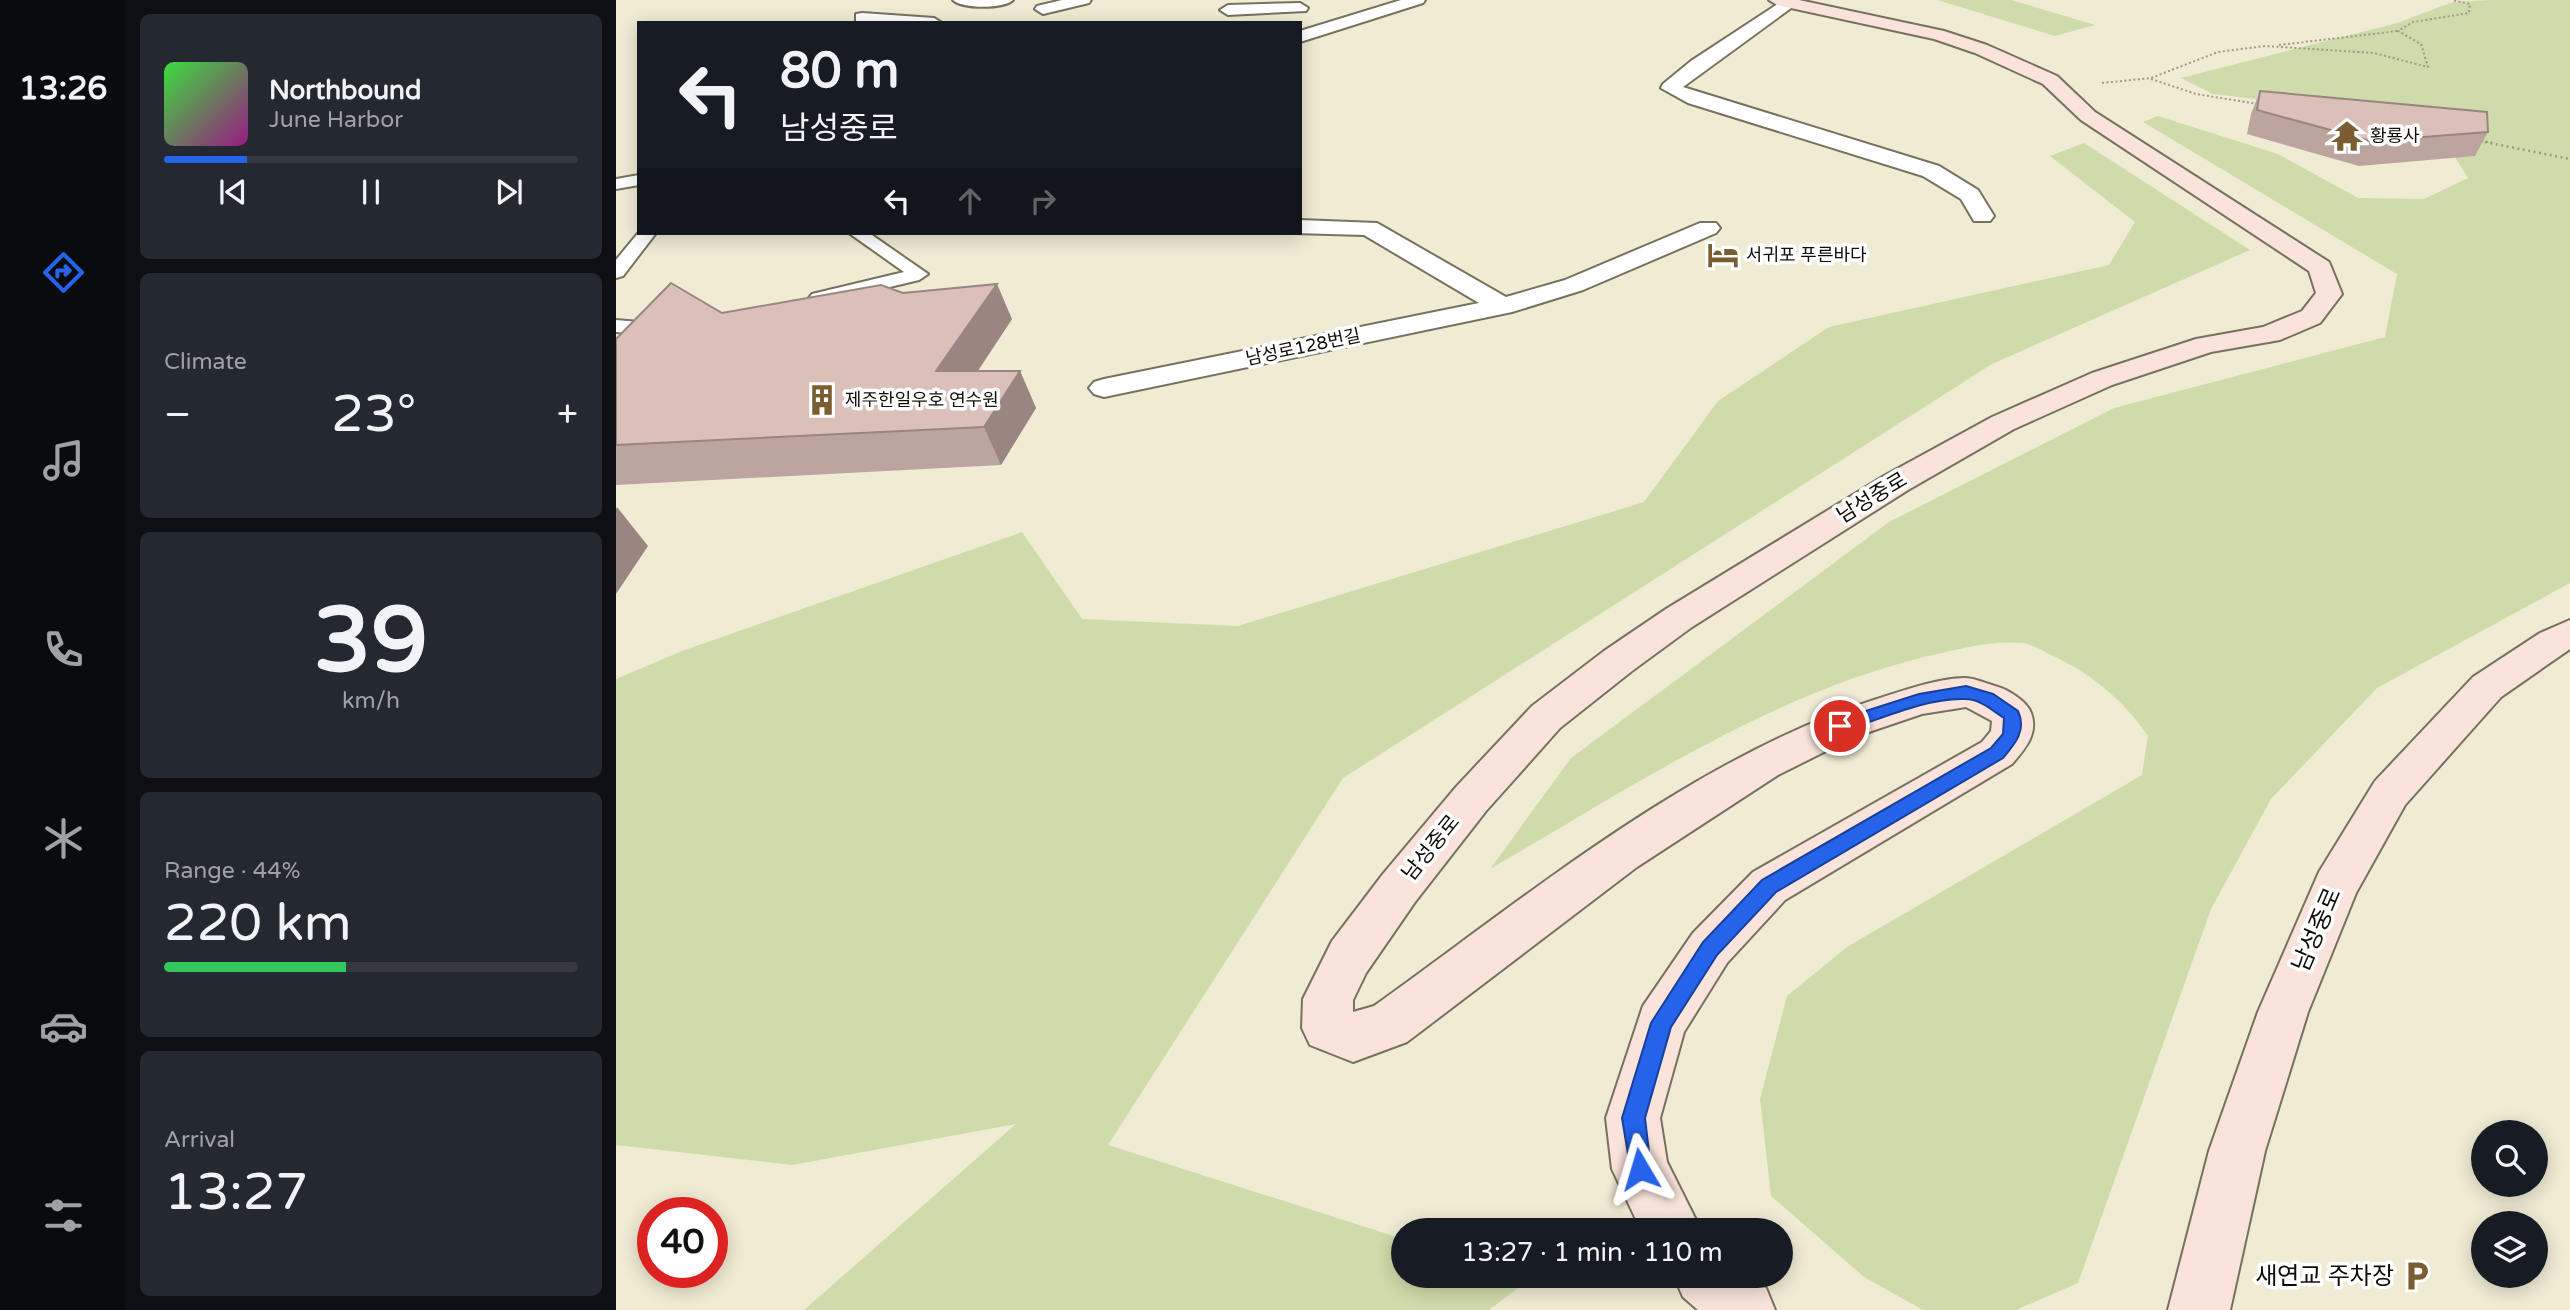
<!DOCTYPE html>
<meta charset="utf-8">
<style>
body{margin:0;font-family:"Varela Round","Noto Sans KR",sans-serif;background:#242831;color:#f1f3f6;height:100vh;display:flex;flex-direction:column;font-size:26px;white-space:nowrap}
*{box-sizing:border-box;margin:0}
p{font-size:23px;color:#9ea1a6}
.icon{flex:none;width:38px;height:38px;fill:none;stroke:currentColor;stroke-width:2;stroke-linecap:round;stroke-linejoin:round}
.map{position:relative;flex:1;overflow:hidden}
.side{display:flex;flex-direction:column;gap:14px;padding:14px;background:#0d0f14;width:490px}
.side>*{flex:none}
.hud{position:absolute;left:21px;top:21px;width:665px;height:214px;border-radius:0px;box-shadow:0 4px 18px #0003;background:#171b24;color:#f1f3f6;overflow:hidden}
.buttons{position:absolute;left:1855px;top:1120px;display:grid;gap:14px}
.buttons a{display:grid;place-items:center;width:77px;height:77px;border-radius:50%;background:#171b24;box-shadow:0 4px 18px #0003;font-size:35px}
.speed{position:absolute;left:21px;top:1197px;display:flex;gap:14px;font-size:35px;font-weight:700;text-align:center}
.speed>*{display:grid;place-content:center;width:91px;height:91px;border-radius:50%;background:#171b24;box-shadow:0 4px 18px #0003;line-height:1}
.speed .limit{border:10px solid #d22;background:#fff;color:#111}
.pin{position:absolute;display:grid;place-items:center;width:60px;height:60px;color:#fff;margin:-30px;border:4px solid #fff;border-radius:50%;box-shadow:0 2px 7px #0007}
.me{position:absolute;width:77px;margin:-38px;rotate:353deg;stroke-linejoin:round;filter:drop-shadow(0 0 5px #0008)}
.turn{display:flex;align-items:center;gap:24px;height:147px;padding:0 28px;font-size:32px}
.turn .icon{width:91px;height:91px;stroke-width:2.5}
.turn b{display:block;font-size:49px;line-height:60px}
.lanes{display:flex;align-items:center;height:66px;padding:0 28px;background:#0003;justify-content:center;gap:35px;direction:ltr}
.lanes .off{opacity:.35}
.big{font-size:52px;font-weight:600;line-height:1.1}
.side .card{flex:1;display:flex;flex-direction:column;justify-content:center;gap:10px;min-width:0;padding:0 24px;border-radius:10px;background:#242831}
.side .dial{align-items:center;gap:0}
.dial b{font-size:91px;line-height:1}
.song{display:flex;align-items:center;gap:21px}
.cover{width:84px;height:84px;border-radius:10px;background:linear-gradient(135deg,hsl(120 70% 55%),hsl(310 70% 35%))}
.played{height:7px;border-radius:4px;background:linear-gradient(90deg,#2563eb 20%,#363941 20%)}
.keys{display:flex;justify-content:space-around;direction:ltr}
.heat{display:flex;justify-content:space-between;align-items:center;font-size:38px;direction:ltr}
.charge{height:10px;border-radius:5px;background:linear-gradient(90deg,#34c759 44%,#363941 0)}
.trip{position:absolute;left:775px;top:1218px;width:402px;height:70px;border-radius:35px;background:#171b24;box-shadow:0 4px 18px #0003;font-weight:600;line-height:70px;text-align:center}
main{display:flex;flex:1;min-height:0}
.dock{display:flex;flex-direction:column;width:126px;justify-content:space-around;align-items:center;background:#090b0e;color:#9ea1a6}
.dock .icon{width:49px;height:49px}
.dock .current{color:#2563eb}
.dock b{font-size:32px;color:#f1f3f6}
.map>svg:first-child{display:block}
.green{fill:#d0dbab}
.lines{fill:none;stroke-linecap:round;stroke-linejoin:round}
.lane-casing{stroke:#77725d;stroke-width:4}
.street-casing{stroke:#77725d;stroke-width:4}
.secondary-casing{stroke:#77725d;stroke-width:4}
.path-far1{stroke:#9d9987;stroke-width:2;stroke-dasharray:2 2.5;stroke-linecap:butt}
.path{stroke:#9d9987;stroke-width:2.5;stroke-dasharray:2 3.5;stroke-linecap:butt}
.lane{fill:#fff;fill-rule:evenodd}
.street{fill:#fff;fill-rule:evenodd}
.secondary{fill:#f9e3da;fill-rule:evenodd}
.wall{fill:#bba59e}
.shaded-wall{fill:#998681}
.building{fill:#dac0b8;stroke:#998681;stroke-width:2}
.route{fill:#2563eb;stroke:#184099;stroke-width:2}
.labels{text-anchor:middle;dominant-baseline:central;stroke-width:7;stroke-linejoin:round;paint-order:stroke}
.far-poi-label{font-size:18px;fill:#0f0d06;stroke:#fff;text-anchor:start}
.far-street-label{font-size:18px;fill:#0f0d06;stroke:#fff}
.street-label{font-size:21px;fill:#0f0d06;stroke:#fff}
.near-street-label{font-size:24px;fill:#0f0d06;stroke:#fff}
.near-poi-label{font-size:24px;fill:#0f0d06;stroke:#fff;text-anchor:end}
</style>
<main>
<nav class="dock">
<b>13:26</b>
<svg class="icon current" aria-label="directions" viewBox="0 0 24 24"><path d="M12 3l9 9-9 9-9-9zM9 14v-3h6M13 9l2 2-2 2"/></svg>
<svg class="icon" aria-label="music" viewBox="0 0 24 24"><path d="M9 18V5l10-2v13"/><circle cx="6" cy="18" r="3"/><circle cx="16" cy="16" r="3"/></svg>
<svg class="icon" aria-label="phone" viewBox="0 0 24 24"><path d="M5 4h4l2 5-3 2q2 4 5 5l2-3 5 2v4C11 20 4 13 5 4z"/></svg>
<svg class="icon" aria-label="climate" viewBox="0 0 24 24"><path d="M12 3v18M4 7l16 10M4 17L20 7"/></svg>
<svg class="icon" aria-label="car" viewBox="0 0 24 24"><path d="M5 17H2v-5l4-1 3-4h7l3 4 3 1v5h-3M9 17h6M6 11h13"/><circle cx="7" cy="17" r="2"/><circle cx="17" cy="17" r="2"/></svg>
<svg class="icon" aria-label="filters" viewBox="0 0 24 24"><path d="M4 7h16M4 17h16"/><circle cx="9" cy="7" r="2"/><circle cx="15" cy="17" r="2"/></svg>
</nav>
<section class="side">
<div class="card">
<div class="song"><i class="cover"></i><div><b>Northbound</b><p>June Harbor</p></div></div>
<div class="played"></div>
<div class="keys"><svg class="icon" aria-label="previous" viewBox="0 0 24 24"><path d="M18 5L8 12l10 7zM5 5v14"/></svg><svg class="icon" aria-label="pause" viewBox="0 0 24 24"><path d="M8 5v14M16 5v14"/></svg><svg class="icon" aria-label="next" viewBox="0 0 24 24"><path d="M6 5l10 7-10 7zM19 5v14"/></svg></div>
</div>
<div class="card"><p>Climate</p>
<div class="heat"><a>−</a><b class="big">23°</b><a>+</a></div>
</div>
<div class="card dial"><b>39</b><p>km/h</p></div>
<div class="card"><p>Range · 44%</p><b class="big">220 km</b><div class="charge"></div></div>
<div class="card"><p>Arrival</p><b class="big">13:27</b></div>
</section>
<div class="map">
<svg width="1954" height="1310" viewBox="0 0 1954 1310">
<rect width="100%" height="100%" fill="#f0ebd3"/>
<path class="green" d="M 1321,0 L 1395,0 L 1479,25 L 1439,36 Z
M 1875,0 L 1954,0 L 1954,583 L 1761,688 L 1655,799 L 1595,909 L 1462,1283 L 1400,1310 L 1307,1310 L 1248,1277 L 1155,1196 L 1144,1099 L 1171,996 L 1231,947 L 1526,775 L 1532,736 C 1507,699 1472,671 1431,653 C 1424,649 1415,644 1407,643 C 1375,640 1343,649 1312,656 C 1154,694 1014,788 874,869 L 955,758 L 1273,522 L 1498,408 L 1769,337 L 1781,274 L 1527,122 L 1542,116 L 1662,154 L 1742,198 L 1808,199 L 1852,178 L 1825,135 L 1664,102 L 1597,94 L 1565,78 L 1781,23 L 1837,2 Z
M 1468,143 L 1634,250 L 1376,364 L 727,778 L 492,1145 L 787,1239 L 788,1276 L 905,1276 L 914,1279 L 873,1310 L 188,1310 L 400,1124 L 176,1165 L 0,1145 L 0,679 L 66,651 L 406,532 L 466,619 L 622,626 L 1028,502 L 1102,401 L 1213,327 L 1493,265 L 1519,222 L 1434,156 Z"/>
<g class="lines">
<defs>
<path id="lane" d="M 23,175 L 23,185 L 0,189 L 0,179 Z
M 23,232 L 40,233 L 7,276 L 0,278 L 0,260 Z
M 233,233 L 253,233 L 312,274 L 303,280 L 203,304 L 196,302 L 193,298 L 196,294 L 288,272 Z
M 0,320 L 47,324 L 57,330 L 47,336 L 0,332 Z"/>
<path id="street" d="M 337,0 L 397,0 C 388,9 346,9 337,0 Z
M 446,0 L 475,0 L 473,3 L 427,14 L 419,9 L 421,6 Z
M 785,0 L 809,0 L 807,3 L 684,42 L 684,31 Z
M 1168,0 L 1180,0 L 1182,3 L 1067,87 L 1323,166 L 1362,190 L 1378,216 L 1374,221 L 1358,221 L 1345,199 L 1307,176 L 1072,103 L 1045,88 L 1047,84 L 1075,61 Z
M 684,3 L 692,8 L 690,11 L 612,15 L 604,10 L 612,5 Z
M 246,13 L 318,18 L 326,23 L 240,22 L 240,14 Z
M 684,220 L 761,223 L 890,297 L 949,280 L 1084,223 L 1100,223 L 1104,228 L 1100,233 L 967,290 L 896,312 L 488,397 L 478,394 L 473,388 L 478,382 L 488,379 L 863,303 L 748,235 L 678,233 L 684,233 Z"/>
<path id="secondary" d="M 1153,0 L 1183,0 L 1328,31 L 1371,45 L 1441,76 L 1479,112 L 1713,262 L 1726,294 L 1704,323 L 1664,340 L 1595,352 L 1496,385 L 1398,429 L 1292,490 L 1076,627 L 1016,671 L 944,728 L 870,811 L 799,902 L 750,973 L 737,1000 L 737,1012 L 758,1006 C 913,895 1078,757 1261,699 C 1289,690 1319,679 1348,678 C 1358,678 1369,683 1379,686 C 1391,689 1411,701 1415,713 C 1423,734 1408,750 1396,764 L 1169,900 L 1111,963 L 1068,1032 L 1044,1118 L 1051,1162 L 1085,1230 L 1025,1230 L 996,1169 L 990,1118 L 1027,1006 L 1077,933 L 1137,872 L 1366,742 L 1375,731 L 1376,721 L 1350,707 L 1306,714 L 1238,737 L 1162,775 L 1021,867 L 791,1042 L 737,1062 L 694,1045 L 686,1028 L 687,999 L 716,941 L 767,874 L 840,787 L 916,706 L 988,651 L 1050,609 L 1268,476 L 1376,417 L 1476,373 L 1580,339 L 1647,327 L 1686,311 L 1700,293 L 1693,271 L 1465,120 L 1427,84 L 1359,53 L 1318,39 L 1161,5 Z
M 1954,620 L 1954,649 L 1885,697 L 1789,805 L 1740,893 L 1692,1012 L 1649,1151 L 1614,1310 L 1552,1310 L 1593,1151 L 1642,1012 L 1703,872 L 1759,781 L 1857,677 L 1924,633 Z
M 1058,1276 L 1134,1276 L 1150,1288 L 1159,1310 L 1082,1310 L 1067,1297 Z"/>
</defs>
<use href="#lane" class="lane-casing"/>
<use href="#street" class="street-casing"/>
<use href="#secondary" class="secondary-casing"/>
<path class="path-far1" d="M 1663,45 L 1782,31
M 1535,79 L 1580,94 L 1642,104
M 1486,83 L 1535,78 L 1602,52 L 1649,46 L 1758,53 L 1812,67 L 1805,44 L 1782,31 L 1797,22 L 1853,13 L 1854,4 L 1836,0
M 1861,140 L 1877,143"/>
<path class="path" d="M 1869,142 L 1954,159"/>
<use href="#lane" class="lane"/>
<use href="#street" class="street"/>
<use href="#secondary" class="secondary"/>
</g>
<path class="wall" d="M 1644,91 L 1872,132 L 1859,156 L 1743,166 L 1631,134 L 1635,114 Z
M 106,313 L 396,319 L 362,371 L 404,371 L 420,408 L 385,465 L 0,485 L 0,339 Z"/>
<path class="shaded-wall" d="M 381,284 L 396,319 L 337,408 L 320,371 Z
M 404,371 L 420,408 L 385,465 L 368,427 Z
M 1,507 L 32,546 L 0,594 L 0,509 Z"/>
<path class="building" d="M 1644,91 L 1871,112 L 1872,132 L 1755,141 L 1641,110 Z
M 55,283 L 106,313 L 265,285 L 287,293 L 381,284 L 320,371 L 404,371 L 368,427 L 0,445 L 0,339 Z"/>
<path class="route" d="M 1350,686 L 1377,694 L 1402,711 C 1411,730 1399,744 1387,758 L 1160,892 L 1101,955 L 1055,1027 L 1029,1118 L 1035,1169 L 1032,1178 L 1024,1181 L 1016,1178 L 1006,1118 L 1035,1023 L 1087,942 L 1146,880 L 1375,748 L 1387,734 L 1388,718 C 1376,710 1364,699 1349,699 C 1311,697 1260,721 1224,732 L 1215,726 L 1218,721 L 1303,694 Z"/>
<defs>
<symbol id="temple-bare" viewBox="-9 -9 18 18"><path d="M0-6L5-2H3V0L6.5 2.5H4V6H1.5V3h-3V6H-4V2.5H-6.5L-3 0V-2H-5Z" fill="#7a5d31" stroke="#fff" stroke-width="2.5" paint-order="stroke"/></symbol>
<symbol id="hotel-bare" viewBox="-9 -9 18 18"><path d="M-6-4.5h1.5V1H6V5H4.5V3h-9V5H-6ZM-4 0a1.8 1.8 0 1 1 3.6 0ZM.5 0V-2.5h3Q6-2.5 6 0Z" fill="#7a5d31" stroke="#fff" stroke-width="2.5" paint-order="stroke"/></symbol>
<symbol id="building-bare" viewBox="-9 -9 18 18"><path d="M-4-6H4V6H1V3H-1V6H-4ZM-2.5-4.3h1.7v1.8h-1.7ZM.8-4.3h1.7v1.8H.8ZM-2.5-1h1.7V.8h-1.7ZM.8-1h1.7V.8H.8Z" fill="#7a5d31" stroke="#fff" stroke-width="2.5" paint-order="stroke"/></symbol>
<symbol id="parking-bare" viewBox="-9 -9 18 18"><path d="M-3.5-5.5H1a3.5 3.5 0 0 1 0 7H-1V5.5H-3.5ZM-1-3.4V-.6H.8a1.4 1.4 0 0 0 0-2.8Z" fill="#7a5d31" stroke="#fff" stroke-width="2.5" paint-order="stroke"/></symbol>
</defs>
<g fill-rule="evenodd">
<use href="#temple-bare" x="1709" y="114" width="44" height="44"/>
<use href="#hotel-bare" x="1085" y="233" width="44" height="44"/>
<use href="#building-bare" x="184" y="378" width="44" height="44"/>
<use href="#parking-bare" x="1779" y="1254" width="44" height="44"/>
</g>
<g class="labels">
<g class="far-poi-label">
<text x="1754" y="136">황룡사</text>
<text x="1130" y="255">서귀포 푸른바다</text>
<text x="229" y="400">제주한일우호 연수원</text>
</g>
<g class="far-street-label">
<text transform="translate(687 347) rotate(-12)">남성로128번길</text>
</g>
<g class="street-label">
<text transform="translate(1256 498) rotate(-31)">남성중로</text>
<text transform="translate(815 848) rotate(-51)">남성중로</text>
</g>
<g class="near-street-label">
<text transform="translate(1701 930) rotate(-67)">남성중로</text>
</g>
<g class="near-poi-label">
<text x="1778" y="1276">새연교 주차장</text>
</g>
</g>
</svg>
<div class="buttons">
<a><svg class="icon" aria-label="search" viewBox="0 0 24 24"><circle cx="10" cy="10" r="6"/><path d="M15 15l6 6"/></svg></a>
<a><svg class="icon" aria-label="layers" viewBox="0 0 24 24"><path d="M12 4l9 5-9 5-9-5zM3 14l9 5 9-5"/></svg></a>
</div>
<div class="speed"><div class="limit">40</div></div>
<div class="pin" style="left:1224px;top:726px;background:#d93025"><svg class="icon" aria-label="arrive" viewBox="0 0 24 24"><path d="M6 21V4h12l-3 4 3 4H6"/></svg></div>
<svg class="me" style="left:1024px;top:1169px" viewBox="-20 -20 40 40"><path d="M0-17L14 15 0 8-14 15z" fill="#2563eb" stroke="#fff" stroke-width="4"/></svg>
<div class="trip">13:27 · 1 min · 110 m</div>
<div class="hud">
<div class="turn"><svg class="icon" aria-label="left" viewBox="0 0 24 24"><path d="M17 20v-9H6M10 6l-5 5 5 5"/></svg><div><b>80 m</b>남성중로</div></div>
<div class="lanes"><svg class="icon" aria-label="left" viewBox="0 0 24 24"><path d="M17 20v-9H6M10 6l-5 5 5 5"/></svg><svg class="icon off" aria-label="ahead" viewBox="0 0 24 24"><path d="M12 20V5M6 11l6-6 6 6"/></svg><svg class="icon off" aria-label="right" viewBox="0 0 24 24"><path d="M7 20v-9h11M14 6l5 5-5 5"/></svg></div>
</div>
</div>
</main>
